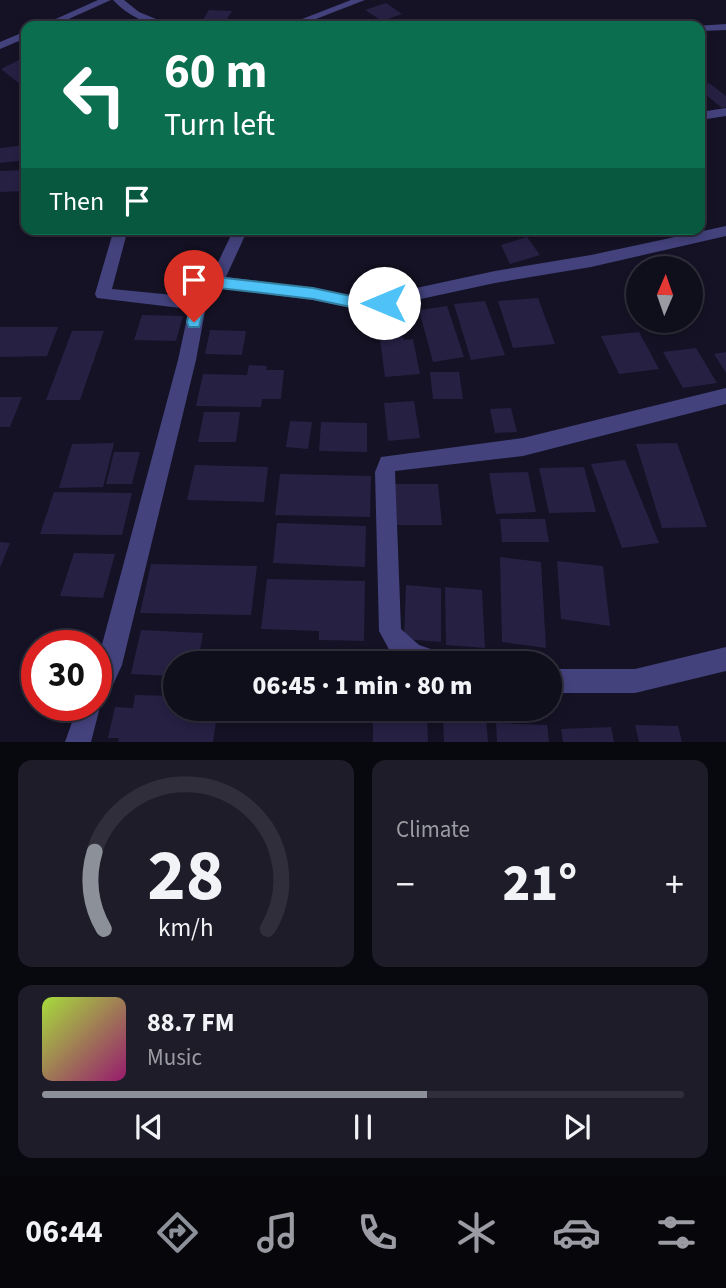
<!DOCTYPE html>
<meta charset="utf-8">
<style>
body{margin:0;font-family:"Source Sans 3",sans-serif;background:#1d1c28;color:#f1f3f6;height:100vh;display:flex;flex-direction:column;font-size:26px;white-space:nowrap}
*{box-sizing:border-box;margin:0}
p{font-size:23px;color:#9b9ca3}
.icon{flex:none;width:38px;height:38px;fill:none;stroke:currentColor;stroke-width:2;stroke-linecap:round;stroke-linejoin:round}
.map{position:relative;height:742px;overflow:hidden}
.drawer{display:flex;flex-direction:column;gap:18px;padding:18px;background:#08080f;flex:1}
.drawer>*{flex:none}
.banner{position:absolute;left:21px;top:21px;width:684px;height:214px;border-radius:14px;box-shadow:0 4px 10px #0003,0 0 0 2px #2f2e3a;background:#0b6e4f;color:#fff;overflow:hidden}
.needle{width:46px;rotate:2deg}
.tools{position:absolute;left:626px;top:256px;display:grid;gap:14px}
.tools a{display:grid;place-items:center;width:77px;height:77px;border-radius:50%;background:#0f0e1b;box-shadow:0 4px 10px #0003,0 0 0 2px #2f2e3a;font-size:35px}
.speed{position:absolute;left:21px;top:630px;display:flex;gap:14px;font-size:35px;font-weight:700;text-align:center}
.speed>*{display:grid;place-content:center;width:91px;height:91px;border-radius:50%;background:#0f0e1b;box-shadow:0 4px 10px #0003,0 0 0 2px #2f2e3a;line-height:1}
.speed .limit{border:10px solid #d22;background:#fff;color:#111}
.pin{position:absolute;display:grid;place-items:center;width:60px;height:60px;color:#fff;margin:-72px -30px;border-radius:50% 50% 50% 0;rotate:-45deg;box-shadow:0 0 7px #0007}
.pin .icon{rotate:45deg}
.me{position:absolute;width:77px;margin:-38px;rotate:270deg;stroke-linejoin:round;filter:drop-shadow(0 0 5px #0008)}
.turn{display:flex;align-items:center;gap:24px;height:147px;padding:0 28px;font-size:32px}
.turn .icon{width:91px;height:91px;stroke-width:2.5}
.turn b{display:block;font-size:49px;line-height:60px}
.then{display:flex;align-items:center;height:66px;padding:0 28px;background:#0003;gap:14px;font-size:26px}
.big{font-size:52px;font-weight:800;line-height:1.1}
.drawer .tile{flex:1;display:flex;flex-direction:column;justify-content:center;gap:10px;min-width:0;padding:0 24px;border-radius:14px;background:#1d1c28}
.drawer .dial{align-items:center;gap:0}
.dial svg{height:182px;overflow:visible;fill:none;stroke:#2f2e3a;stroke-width:7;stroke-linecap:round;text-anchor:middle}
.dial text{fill:#f1f3f6;stroke:none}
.song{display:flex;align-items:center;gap:21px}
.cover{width:84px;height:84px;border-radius:10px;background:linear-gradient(135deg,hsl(80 70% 55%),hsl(320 70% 35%))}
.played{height:7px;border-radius:4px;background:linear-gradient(90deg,#8c9099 60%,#2f2e3a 60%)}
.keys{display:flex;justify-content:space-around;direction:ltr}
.heat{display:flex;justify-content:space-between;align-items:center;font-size:38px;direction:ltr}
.drawer .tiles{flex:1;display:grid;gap:18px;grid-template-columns:1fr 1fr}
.tile:last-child{grid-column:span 2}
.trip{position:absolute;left:163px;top:651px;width:399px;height:70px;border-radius:35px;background:#0f0e1b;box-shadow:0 4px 10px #0003,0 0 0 2px #2f2e3a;font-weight:800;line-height:70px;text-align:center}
.tab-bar{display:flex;height:112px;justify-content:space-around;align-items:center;background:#06060b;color:#9b9ca3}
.tab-bar .icon{width:49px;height:49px}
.tab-bar .selected{color:#8c9099}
.tab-bar b{font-size:32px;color:#f1f3f6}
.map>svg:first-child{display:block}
.building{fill:#262043}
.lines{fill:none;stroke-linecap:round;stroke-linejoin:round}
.street{fill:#43427d;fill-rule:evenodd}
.route{fill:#4fc3f7;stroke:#337fa1;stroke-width:2}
</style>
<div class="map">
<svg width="726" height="742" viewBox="0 0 726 742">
<rect width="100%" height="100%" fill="#141224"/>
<path class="building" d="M 386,3 L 402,14 L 382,21 L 365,10 Z
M 209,10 L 232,11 L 223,26 L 199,26 Z
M 614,19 L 638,19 L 641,26 L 616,25 Z
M 19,60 L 26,66 L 26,89 L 1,69 Z
M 709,83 L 726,96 L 726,107 L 722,108 L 700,90 L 700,85 Z
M 26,145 L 26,160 L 0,163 L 0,148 Z
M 26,170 L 26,191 L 0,192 L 0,171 Z
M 64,229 L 95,229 L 92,234 L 62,233 Z
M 527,237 L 540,255 L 510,264 L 501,245 Z
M 538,298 L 555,344 L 513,348 L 498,301 Z
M 485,301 L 505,355 L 471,360 L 454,304 Z
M 447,306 L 464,357 L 433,362 L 419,310 Z
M 142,315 L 183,316 L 176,341 L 134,340 Z
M 0,327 L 58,327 L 47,356 L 0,357 Z
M 210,330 L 246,331 L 242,355 L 205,354 Z
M 72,331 L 104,331 L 80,400 L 46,400 Z
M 639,332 L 659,369 L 619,374 L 601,336 Z
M 403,337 L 404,340 L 413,339 L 420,374 L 385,377 L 380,339 Z
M 696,348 L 717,383 L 683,388 L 663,352 Z
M 726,352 L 726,373 L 714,354 Z
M 249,365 L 267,366 L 266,370 L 284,370 L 281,399 L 262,399 L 261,407 L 196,406 L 203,374 L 247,375 Z
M 430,372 L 459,372 L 463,399 L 433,399 Z
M 0,397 L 22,397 L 10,427 L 0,427 Z
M 414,401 L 420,438 L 388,441 L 384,403 Z
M 511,408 L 517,432 L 495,433 L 490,409 Z
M 204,412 L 240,412 L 236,442 L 198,442 Z
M 290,421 L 312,422 L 308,449 L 286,447 Z
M 321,422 L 367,423 L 367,452 L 319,451 Z
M 114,443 L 103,487 L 59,488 L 72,444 Z
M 677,443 L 707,527 L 662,528 L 636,444 Z
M 114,452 L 140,452 L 132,484 L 106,484 Z
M 625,460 L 659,543 L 622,548 L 591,464 Z
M 195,465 L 268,467 L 264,502 L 187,500 Z
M 584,467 L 596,512 L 549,513 L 539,468 Z
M 528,472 L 536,512 L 496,514 L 489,473 Z
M 280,474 L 371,476 L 370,517 L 275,515 Z
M 395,484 L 438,484 L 442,525 L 397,525 Z
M 54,492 L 132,493 L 122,535 L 40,534 Z
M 500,519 L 545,519 L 549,542 L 502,542 Z
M 277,523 L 366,526 L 365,567 L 273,563 Z
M 0,542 L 10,543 L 0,568 Z
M 74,553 L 115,554 L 103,598 L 60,596 Z
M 500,557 L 541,562 L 546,648 L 502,642 Z
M 557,561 L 603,566 L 610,626 L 561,619 Z
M 151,564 L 257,566 L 251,615 L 140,613 Z
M 267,579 L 365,581 L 364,641 L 319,640 L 319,631 L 261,629 Z
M 406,585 L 441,588 L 441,642 L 404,639 Z
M 445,587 L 482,590 L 485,648 L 446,645 Z
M 141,630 L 203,633 L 198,663 L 175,663 L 175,676 L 131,674 Z
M 135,695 L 175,696 L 175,709 L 218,709 L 213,742 L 118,742 L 119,738 L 108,738 L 115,707 L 133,708 Z
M 373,711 L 427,712 L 428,742 L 373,742 Z
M 443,718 L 486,719 L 488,742 L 444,742 Z
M 496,723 L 547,725 L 549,742 L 497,742 Z
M 635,725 L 678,726 L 682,742 L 639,742 Z
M 611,727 L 614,742 L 563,742 L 561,729 Z"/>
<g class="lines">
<path class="street" d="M 98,0 L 111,0 L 53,26 L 40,26 Z
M 113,0 L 124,0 L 139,12 L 173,26 C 150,27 129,17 113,0 Z
M 351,0 L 365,0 L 298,26 L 284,26 Z
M 726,24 L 726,30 L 700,31 L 700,26 L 696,26 Z
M 26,31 L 26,38 L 0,49 L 0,42 Z
M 726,108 L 726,116 L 700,120 L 700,112 Z
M 726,226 L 726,236 L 591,267 L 495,283 L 365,311 L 313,300 L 220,288 L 206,306 L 196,360 L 122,665 L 105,702 L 101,703 L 91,742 L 65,742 L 78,705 L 96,705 L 96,667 L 178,360 L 189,309 L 97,298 L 95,294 L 114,229 L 128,229 L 112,289 L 194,297 L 210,279 L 234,229 L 248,229 L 226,277 L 313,288 L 365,299 L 495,271 L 591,255 Z
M 726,388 L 726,404 L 523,456 L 395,471 L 401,629 L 419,645 L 448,655 L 452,663 L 406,663 L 391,653 L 379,631 L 375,472 L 381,457 L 523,438 Z
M 726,647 L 726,671 L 635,693 L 550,693 L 550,669 L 635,669 Z"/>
</g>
<path class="route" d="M 216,277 L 313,288 L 365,299 L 384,297 L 392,303 L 384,308 L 365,310 L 313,299 L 219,288 L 205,305 L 199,327 L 189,327 L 187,322 C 190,304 198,284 216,277 Z"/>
</svg>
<div class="tools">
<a><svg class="needle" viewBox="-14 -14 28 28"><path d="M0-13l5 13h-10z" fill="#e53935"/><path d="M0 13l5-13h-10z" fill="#9b9ca3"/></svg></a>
</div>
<div class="speed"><div class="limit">30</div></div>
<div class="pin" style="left:194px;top:322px;background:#d93025"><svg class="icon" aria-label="arrive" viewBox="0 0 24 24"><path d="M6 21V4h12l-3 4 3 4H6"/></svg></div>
<svg class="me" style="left:384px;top:303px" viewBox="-20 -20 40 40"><circle r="19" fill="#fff"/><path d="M0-13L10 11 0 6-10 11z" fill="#4fc3f7"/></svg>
<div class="trip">06:45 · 1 min · 80 m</div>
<div class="banner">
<div class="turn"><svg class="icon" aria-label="left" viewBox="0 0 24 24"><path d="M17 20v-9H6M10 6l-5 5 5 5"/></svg><div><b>60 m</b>Turn left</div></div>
<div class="then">Then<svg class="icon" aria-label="arrive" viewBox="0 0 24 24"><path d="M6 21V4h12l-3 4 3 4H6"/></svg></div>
</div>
</div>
<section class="drawer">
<div class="tiles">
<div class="tile dial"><svg viewBox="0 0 100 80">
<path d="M14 69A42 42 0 1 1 86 69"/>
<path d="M14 69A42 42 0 0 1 10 35" stroke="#8c9099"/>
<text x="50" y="56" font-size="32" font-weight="700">28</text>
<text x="50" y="72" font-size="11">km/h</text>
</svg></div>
<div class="tile"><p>Climate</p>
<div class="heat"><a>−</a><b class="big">21°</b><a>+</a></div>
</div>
<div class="tile">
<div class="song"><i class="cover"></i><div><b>88.7 FM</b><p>Music</p></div></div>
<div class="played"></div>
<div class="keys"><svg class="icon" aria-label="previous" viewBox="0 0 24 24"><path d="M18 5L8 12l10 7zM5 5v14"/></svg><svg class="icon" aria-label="pause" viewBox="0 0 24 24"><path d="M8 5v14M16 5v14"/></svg><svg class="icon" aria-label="next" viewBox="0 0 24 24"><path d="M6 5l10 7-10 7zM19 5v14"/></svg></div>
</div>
</div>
</section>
<nav class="tab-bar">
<b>06:44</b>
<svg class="icon selected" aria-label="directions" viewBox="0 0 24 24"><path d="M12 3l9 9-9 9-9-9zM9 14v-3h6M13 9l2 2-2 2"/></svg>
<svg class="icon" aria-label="music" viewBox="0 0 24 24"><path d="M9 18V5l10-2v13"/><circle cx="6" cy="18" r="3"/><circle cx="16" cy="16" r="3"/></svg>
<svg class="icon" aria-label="phone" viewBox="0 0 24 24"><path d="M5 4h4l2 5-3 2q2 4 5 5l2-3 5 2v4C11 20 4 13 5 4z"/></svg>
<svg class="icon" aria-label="climate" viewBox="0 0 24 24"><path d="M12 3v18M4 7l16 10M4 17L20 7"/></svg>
<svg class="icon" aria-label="car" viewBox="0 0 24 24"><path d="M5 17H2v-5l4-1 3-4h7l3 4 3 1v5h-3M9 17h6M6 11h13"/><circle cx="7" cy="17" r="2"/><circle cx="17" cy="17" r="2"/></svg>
<svg class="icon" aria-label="filters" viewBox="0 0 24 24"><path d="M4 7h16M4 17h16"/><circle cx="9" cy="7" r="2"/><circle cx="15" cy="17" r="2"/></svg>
</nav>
